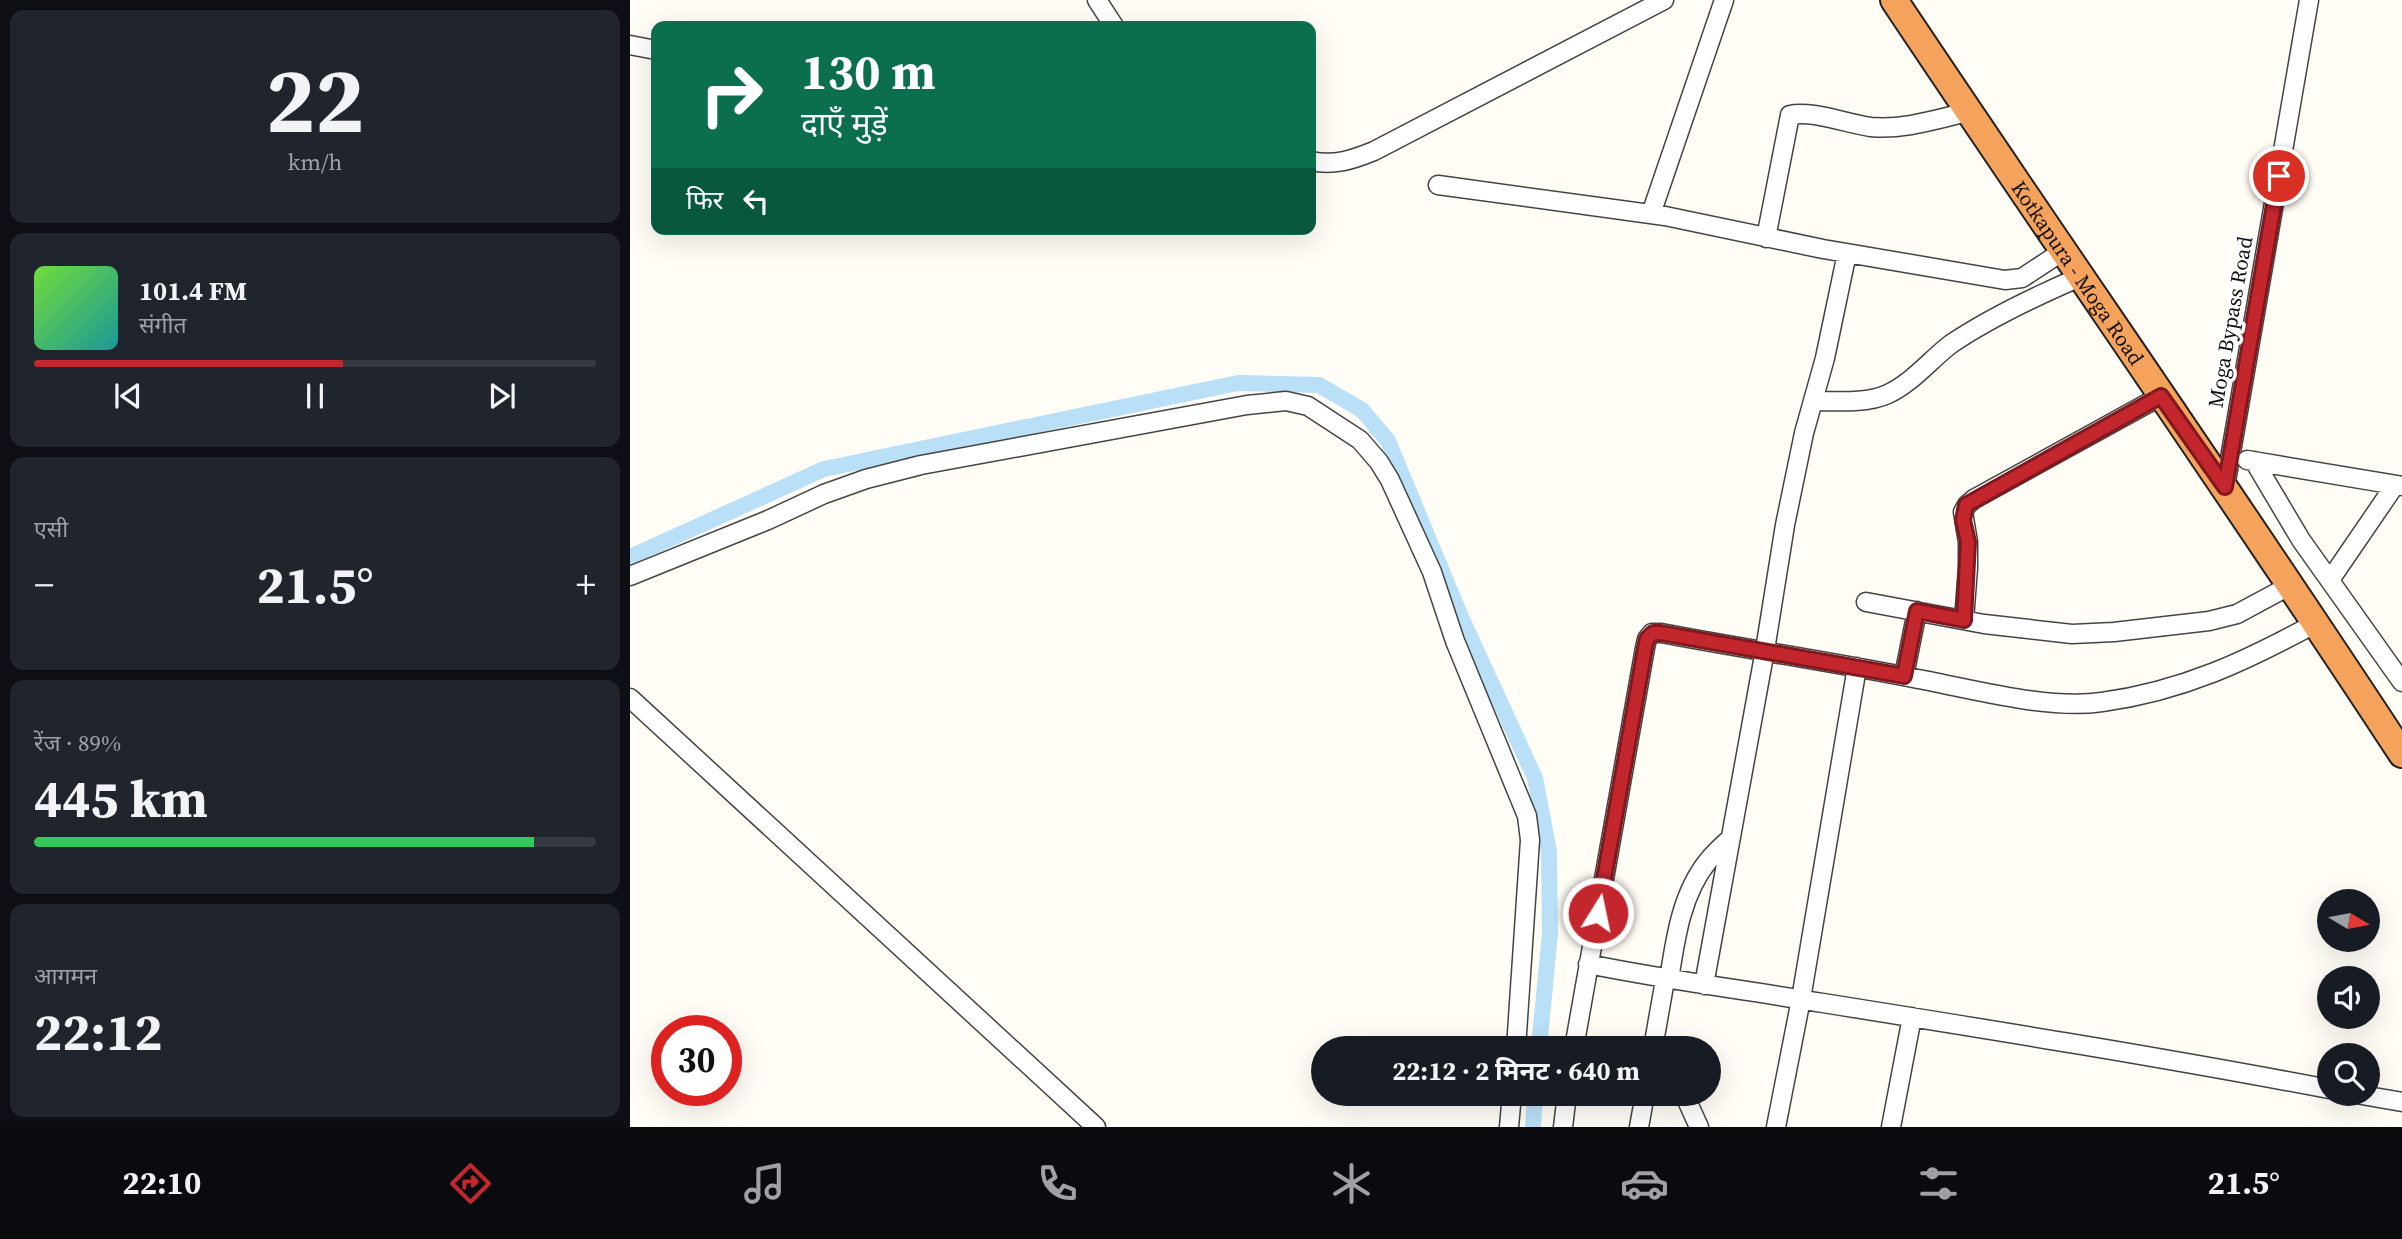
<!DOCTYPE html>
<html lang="hi">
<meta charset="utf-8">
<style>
body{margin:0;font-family:"Source Serif 4","Noto Sans Devanagari",serif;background:#20242c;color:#f1f3f6;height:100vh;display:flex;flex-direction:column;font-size:26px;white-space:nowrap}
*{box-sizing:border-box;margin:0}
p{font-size:23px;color:#9ea1a6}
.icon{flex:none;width:38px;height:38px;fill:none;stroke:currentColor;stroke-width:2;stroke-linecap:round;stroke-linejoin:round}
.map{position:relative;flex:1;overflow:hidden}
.panel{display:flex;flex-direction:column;gap:10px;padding:10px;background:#0d0f14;width:630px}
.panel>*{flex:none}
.guide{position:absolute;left:21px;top:21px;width:665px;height:214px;border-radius:14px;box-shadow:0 7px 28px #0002;background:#0b6e4f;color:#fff;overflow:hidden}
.needle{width:46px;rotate:100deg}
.fabs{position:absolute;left:1687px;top:889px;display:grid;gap:14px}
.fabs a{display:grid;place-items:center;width:63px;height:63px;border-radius:50%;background:#171b24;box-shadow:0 7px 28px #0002;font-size:35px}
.speed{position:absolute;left:21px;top:1015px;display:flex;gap:14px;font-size:35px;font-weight:700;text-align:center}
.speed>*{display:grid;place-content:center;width:91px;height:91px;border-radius:50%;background:#171b24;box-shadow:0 7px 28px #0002;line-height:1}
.speed .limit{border:10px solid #d22;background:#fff;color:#111}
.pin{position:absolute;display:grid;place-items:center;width:60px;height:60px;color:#fff;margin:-30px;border:4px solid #fff;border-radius:50%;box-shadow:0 2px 7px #0007}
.me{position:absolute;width:77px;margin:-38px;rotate:10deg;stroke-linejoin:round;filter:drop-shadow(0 0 5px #0008)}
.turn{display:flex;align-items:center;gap:24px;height:147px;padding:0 35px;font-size:32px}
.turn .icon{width:91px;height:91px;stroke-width:2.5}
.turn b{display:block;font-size:49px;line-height:60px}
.then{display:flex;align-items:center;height:66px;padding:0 35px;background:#0003;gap:14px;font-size:26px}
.big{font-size:52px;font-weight:700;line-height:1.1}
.panel .tile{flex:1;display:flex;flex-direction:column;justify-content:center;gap:10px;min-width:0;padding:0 24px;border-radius:14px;background:#20242c}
.panel .dial{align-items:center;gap:0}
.dial b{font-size:91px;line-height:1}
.song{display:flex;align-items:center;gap:21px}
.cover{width:84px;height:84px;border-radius:10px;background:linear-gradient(135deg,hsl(100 70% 55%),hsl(180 70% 35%))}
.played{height:7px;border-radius:4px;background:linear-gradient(90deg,#c4262e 55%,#363941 55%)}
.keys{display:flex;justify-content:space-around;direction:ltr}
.heat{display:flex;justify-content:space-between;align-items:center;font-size:38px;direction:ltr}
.charge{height:10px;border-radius:5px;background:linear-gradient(90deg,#34c759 89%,#363941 0)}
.trip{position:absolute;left:681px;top:1036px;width:410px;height:70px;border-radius:35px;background:#171b24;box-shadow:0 7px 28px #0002;font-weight:700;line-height:70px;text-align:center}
.tabs{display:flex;height:112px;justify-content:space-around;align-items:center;background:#090b0e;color:#9ea1a6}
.tabs .icon{width:49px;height:49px}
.tabs .current{color:#c4262e}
.tabs b{font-size:32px;color:#f1f3f6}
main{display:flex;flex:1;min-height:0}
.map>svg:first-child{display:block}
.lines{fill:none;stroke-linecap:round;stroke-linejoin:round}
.canal{stroke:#b9e0f7;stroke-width:16}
.minor-casing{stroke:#444;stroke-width:21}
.highway-casing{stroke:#222;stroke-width:30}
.minor{stroke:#fff;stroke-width:18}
.highway{stroke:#f5a25d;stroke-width:26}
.route-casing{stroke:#7f191e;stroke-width:18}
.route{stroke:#c4262e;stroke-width:12}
.labels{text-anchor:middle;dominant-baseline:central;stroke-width:7;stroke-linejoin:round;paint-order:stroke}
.street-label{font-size:21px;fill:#111;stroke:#fff}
</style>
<main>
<section class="panel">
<div class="tile dial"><b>22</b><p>km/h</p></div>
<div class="tile">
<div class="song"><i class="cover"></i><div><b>101.4 FM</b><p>संगीत</p></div></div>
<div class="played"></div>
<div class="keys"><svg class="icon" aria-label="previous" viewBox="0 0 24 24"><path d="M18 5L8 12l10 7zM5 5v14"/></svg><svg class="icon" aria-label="pause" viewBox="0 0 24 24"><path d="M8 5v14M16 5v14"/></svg><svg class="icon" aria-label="next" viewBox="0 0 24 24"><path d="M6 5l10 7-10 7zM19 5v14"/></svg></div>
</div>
<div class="tile"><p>एसी</p>
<div class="heat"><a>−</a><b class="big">21.5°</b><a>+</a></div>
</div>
<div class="tile"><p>रेंज · 89%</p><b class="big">445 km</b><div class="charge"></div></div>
<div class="tile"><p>आगमन</p><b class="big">22:12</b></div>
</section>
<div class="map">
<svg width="1772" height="1127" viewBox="0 0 1772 1127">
<rect width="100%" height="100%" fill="#fffdf5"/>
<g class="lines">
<path class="canal" d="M 0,557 L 194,469 L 608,383 L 689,385 L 732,410 L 758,441 L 831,617 L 905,778 L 919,852 L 920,933 L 909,1048
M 903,1127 L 905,1094"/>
<defs>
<path id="minor" d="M 467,0 L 484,26
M 0,45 L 26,50
M 681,161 C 704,166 722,160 744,151 L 1034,0
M 808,185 L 1035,216 L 1193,249 L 1375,280 L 1392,278 L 1433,251
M 1021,214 L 1094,0
M 1136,238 L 1160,115 C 1182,110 1218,124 1241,127 C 1274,130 1307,119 1338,112
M 1183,401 C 1207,401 1236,404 1258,394 C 1282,383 1300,360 1321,344 C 1361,317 1406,296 1450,277
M 1617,460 L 1772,486
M 1624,461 L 1671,540 L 1772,682
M 1595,487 L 1679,0
M 0,576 L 138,520 L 194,494 L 236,479 L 291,465 L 617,405 L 656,401 L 678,406 L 730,440 L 749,462 L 760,480 L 802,572 L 825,641 L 897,816 L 900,840 L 886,1048
M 1700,580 L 1765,485
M 1236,602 L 1354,624 L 1442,634 L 1484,632 L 1579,621 L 1607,614 L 1661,585
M 1334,620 L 1338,568 L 1338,542 L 1333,512 L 1337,505 L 1344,499 L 1531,396
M 1274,676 L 1287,611
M 0,698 L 466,1127
M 958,964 C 1036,980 1115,990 1193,1003 C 1362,1030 1531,1057 1699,1089
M 1039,980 C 1045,941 1051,894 1078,861 C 1084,853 1093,845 1101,838
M 1074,985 L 1135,650 L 1155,525 L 1174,433 L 1195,358 L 1217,253
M 944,1048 L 1015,648 L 1017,639 L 1022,633 L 1031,633 C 1116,649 1202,662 1288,679 C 1343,689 1417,710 1472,702 C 1553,691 1616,661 1686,623
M 1023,1048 L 1035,980
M 1054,1094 L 1069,1127
M 1726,1094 L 1772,1102
M 879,1127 L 882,1094
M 933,1127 L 937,1094
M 1009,1127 L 1015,1094
M 1146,1127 L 1171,999 L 1227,667
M 1261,1127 L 1282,1017"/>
<g id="highway">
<path id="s1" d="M 1264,0 C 1432,252 1606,500 1772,754"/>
</g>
</defs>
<use href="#minor" class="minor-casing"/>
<use href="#highway" class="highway-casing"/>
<use href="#minor" class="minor"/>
<use href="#highway" class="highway"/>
</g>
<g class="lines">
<defs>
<path id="route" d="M 968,913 L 1015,648 L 1017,639 L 1023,633 L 1031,633 L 1274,676 L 1287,611 L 1334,620 L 1338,542 L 1333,520 L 1336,505 L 1531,396 L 1595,487 L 1649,176"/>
</defs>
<use href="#route" class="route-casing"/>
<use href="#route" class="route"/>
</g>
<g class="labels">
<g class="street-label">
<text stroke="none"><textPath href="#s1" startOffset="329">Kotkapura - Moga Road</textPath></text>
<text transform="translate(1600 322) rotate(-80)">Moga Bypass Road</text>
</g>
</g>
</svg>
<div class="fabs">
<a><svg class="needle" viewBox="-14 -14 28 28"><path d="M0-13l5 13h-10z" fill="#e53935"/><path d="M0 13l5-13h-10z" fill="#9ea1a6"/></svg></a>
<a><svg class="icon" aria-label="sound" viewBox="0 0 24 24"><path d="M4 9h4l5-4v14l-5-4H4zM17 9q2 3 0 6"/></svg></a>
<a><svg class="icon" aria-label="search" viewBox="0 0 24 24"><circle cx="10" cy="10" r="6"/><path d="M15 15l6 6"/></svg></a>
</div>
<div class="speed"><div class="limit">30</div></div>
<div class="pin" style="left:1649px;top:176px;background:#d93025"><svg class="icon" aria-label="arrive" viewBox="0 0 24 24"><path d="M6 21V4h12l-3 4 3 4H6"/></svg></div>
<svg class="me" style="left:968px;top:913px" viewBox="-20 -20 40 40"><circle r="17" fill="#c4262e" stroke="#fff" stroke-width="3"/><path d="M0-11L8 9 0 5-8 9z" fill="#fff"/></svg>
<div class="trip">22:12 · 2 मिनट · 640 m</div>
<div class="guide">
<div class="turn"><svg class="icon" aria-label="right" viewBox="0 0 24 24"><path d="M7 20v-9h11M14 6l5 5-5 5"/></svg><div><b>130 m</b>दाएँ मुड़ें</div></div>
<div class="then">फिर<svg class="icon" aria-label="left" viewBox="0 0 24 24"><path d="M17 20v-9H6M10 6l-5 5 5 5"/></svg></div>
</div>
</div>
</main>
<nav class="tabs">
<b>22:10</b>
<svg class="icon current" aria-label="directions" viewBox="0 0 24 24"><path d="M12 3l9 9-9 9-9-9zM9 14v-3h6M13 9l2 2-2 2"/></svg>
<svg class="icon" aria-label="music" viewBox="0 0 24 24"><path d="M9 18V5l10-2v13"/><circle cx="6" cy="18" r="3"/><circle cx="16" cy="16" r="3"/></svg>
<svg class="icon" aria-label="phone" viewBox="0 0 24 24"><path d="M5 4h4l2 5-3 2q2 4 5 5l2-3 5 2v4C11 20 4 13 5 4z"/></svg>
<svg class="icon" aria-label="climate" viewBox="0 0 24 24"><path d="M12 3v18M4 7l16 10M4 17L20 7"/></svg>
<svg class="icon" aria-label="car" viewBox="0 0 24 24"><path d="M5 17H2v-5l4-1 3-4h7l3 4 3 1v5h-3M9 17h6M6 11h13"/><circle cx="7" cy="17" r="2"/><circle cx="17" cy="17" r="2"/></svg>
<svg class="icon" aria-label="filters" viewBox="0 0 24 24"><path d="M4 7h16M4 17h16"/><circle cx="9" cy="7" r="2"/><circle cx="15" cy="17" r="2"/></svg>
<b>21.5°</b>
</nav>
